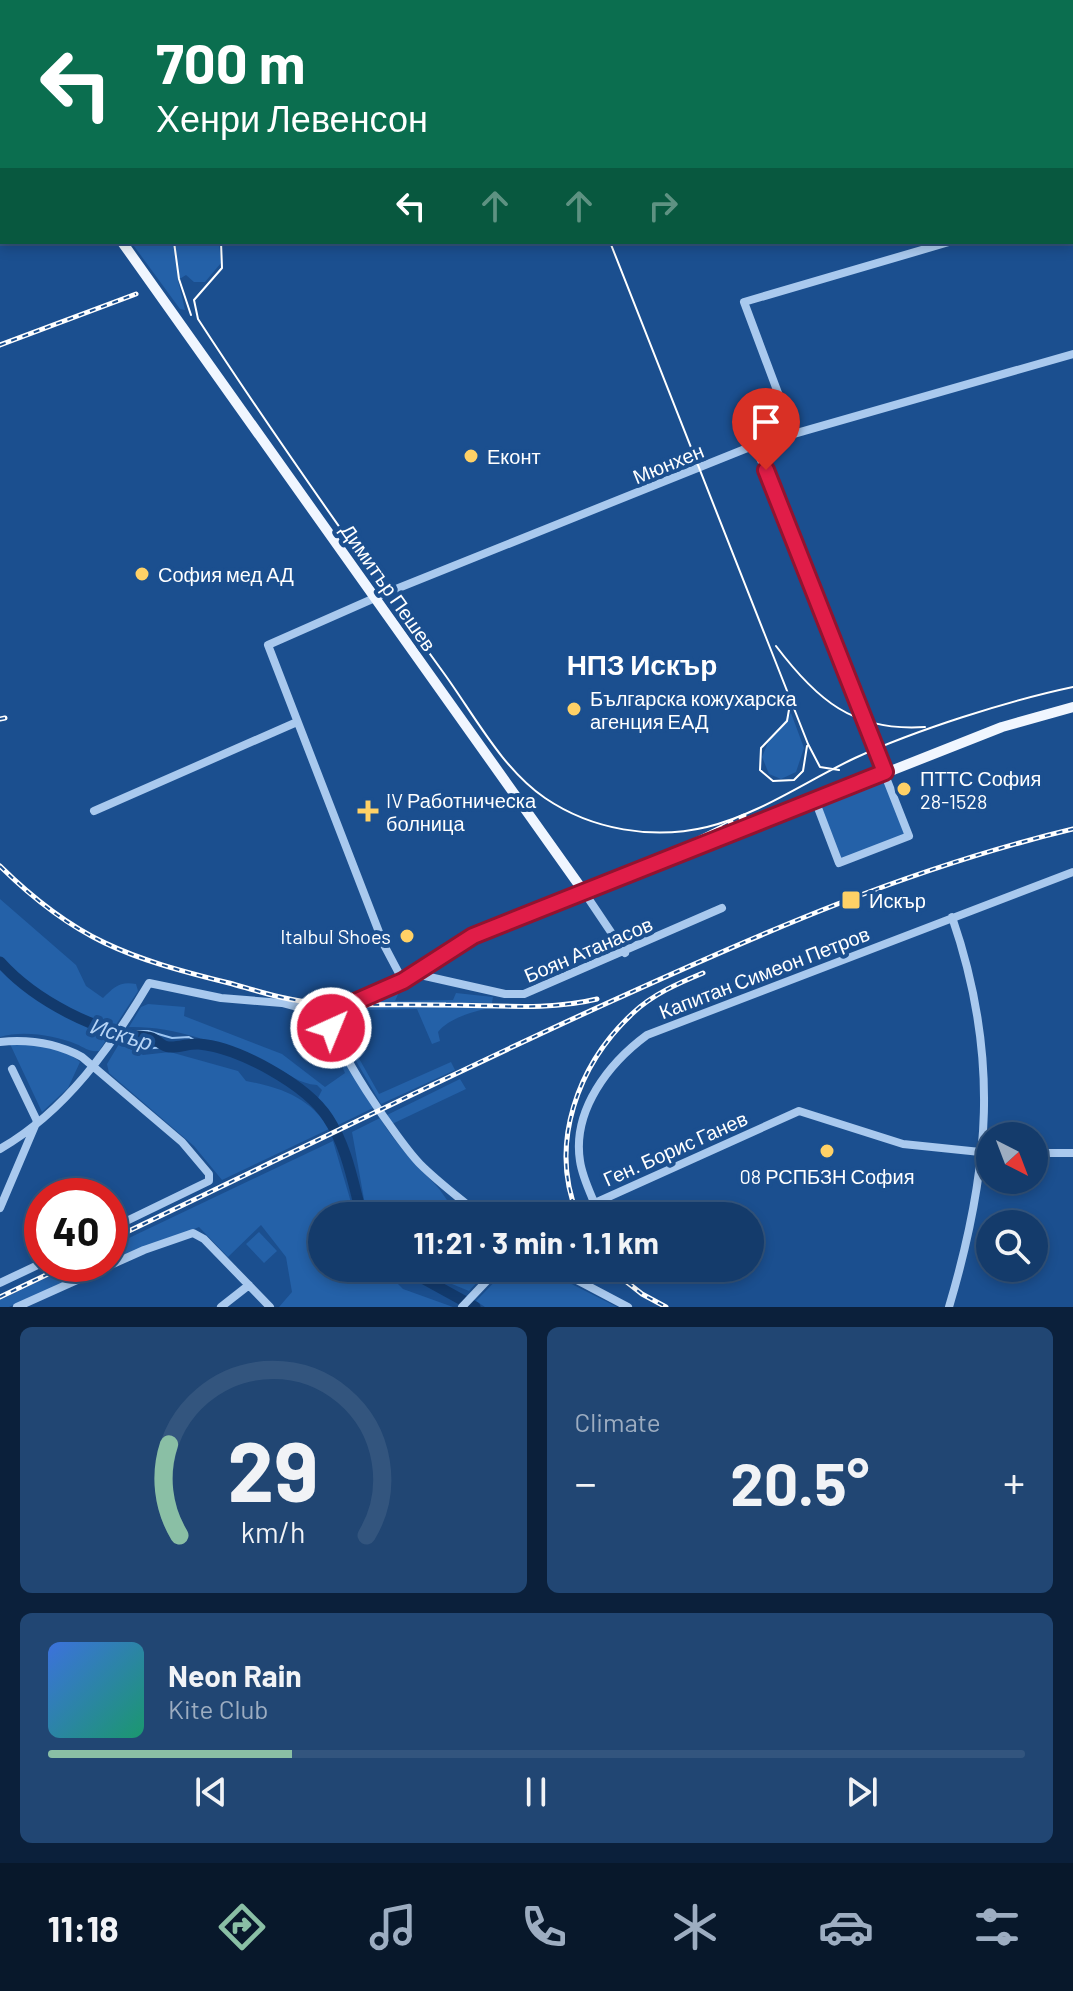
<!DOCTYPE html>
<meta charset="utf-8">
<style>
body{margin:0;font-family:Barlow,sans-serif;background:#214673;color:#f1f3f6;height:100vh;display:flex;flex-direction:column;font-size:30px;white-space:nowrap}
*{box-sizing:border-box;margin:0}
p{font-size:26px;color:#9dadc1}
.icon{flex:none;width:44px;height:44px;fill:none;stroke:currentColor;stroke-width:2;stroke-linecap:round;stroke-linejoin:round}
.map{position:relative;height:1307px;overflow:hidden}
.sheet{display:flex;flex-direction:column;gap:20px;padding:20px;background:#0b203b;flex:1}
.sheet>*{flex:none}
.top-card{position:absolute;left:0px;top:0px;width:1074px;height:244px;box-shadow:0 4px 12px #0003,0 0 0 2px #33557e;background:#0b6e4f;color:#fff;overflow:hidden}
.needle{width:52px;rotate:138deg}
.tools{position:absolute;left:976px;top:1122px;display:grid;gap:16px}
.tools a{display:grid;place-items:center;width:72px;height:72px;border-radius:50%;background:#143b6b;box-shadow:0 4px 12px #0003,0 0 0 2px #33557e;font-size:40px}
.speed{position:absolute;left:24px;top:1178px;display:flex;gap:16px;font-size:40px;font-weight:700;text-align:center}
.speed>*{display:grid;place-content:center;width:104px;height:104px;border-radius:50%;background:#143b6b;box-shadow:0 4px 12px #0003,0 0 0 2px #33557e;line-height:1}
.speed .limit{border:12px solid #d22;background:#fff;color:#111}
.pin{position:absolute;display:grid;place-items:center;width:68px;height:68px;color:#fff;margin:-82px -34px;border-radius:50% 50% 50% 0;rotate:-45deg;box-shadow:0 0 8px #0007}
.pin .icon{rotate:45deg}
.me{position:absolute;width:88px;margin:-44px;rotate:44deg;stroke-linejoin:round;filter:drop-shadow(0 0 6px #0008)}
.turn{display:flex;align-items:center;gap:28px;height:168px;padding:0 24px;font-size:36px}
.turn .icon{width:104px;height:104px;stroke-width:2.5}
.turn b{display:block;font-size:56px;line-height:68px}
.lanes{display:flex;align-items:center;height:76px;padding:0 24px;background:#0003;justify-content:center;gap:40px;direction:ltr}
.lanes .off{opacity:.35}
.big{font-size:60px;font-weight:700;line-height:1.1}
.sheet .tile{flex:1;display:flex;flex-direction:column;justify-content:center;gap:12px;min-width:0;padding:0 28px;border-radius:12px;background:#214673}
.sheet .dial{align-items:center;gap:0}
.dial svg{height:208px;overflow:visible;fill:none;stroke:#33557e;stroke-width:7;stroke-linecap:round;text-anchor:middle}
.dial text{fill:#f1f3f6;stroke:none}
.song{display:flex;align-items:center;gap:24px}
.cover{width:96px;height:96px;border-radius:12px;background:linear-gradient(135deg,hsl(220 70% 55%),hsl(160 70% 35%))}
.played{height:8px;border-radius:4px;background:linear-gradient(90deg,#8abfa5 25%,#33557e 25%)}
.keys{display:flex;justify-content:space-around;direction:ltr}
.heat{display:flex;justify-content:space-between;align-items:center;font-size:44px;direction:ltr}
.sheet .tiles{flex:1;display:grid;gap:20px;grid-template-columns:1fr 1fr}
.tile:last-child{grid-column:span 2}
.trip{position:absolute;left:308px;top:1202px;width:456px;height:80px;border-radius:40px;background:#143b6b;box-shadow:0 4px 12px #0003,0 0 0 2px #33557e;font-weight:700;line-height:80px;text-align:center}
.menu{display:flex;height:128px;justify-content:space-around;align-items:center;background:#08182b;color:#9dadc1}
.menu .icon{width:56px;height:56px}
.menu .selected{color:#8abfa5}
.menu b{font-size:36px;color:#f1f3f6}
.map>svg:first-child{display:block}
.green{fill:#2461a8}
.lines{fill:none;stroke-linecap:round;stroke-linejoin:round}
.stream{stroke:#9cc4f0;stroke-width:2}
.river{stroke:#123a6d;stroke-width:11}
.minor{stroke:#a9c9ee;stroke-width:8}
.major{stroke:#f0f6ff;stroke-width:10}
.tram{stroke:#fff;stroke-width:2}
.rail-casing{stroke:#fff;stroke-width:5}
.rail{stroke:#1b4f8f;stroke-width:2;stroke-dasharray:6;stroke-linecap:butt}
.route-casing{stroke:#92132f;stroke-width:20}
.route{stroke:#e11d48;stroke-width:14}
.poi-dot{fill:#ffd166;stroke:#1b4f8f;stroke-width:3}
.labels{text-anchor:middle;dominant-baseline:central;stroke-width:8;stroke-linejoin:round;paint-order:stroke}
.poi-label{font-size:20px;fill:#fff;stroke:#1b4f8f;text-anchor:start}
.street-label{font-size:20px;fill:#fff;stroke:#1b4f8f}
.water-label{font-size:22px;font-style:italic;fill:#b5d3f5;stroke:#1b4f8f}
.district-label{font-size:28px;font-weight:bold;fill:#fff;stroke:#1b4f8f}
</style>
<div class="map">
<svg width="1073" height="1307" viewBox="0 0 1073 1307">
<rect width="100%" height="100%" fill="#1b4f8f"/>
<path class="green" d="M 131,242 L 219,242 L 221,263 L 205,282 L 194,282 L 186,275 L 178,280 L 185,310 L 180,309 Z
M 791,713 L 804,748 L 796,772 L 781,779 L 769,774 L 762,757 L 769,740 Z
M 887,778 L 909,836 L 839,863 L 817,806 Z
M 0,899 L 76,965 L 86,986 L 103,998 C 114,987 120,981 136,984 L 138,991 L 99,1051 C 88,1052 86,1048 76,1044 C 55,1035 22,1030 0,1037 Z
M 400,990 L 395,1001 L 453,1000 L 456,993 L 493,997 L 491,1008 C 474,1011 449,1018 438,1032 L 440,1041 L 432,1044 L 417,1009 L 366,1010 L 347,1020 L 340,1016 Z
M 148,1004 L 185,1007 L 184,1016 L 282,1054 L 325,1087 L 345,1073 L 337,1055 L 343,1053 L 375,1107 L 336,1126 L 318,1098 L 322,1090 L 317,1085 C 299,1084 288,1073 272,1066 C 225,1047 181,1026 129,1027 L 141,1007 Z
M 337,1028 L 343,1030 L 379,1094 L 451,1062 L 455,1070 L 381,1104 Z
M 10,1044 C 33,1045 63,1046 80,1062 L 68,1088 L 42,1112 Z
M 119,1044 L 143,1055 L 170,1052 L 238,1071 L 246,1081 C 280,1087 311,1098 329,1129 L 222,1180 L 194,1146 L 109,1073 L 107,1064 Z
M 460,1079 L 466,1089 L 392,1124 L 387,1115 Z
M 380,1118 C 395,1143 414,1163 434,1183 C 446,1196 447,1204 463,1216 L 367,1216 L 352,1132 Z
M 333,1141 L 355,1216 L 322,1216 L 322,1268 L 382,1268 L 403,1289 L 453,1307 L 279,1307 L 292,1292 L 286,1257 L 261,1225 L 228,1257 L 199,1227 L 110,1263 L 110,1247 Z
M 259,1232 L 277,1251 L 264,1263 L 246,1244 Z
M 75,1264 L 108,1264 L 9,1307 L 0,1307 L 0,1300 Z
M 413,1268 L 490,1268 L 469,1291 Z
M 508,1268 L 540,1268 L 617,1307 L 485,1307 L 476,1301 Z"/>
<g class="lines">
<path class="stream" d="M 94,1025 L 110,1034
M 123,1031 L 148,1031 L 172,1038 L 189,1037 L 203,1045
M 115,1038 L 142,1049 L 166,1047"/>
<path class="river" d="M 0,962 C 34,1000 98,1034 148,1037 C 156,1037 161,1047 169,1047 C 179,1048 189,1043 199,1044 C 238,1047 307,1085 328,1118 C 347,1147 353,1183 362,1216
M 404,1268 L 475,1307"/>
<path class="minor" d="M 1030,0 L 1031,2
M 495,2 L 502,0
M 1072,9 L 1073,8
M 1072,142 L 1073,146
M 1072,207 L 1073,207
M 793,433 L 744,302 L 949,242
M 755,445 L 909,836 L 839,863 L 815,800
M 94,811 L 297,722
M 416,974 L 505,994 L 524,994 L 722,908
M 403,981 L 384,945 L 268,645 L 386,593 L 755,445 L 1073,354
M 332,1016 L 339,1009 L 403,981 L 473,936 L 584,892 L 625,953
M 332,1016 C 326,1038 401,1145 420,1164 C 439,1183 461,1199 481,1216
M 0,1042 C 29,1039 56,1043 82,1057 L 182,1142 L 209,1174 L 209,1181 L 110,1229
M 0,1149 C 66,1111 111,1047 149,983 L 221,998 L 282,1003 L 332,1016
M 1034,1153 L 1073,1153
M 594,1202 C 588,1188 582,1175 580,1161 C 572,1110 609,1063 647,1035 L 1073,872
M 0,1208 L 37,1121 L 12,1069
M 566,1216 L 799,1111 L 903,1144 L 990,1153
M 554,1268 L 628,1307
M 0,1283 L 42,1263
M 17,1307 L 144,1250 L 193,1233 L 204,1239 L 270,1307
M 221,1307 L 249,1285
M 462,1307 L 499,1268
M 949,1307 C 990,1169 1000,1056 952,917"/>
<path class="major" d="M 0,71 L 2,73
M 122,242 L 584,892 L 1002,727 L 1073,707"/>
<path class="tram" d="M 514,0 L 514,2
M 174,242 L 179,279 L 191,315
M 221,242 L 222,268 L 194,300 L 198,319 C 276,439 359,556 443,672 C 473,713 502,769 545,798 C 592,830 653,840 707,827 C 760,814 806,781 855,758 C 916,730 1007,701 1073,687
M 610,242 L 808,744 L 820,767 L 839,770
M 776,646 C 816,699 853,732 925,727
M 790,704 L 787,721 L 761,748 L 760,770 L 773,781 L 794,780 L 803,771 L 807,746"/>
<defs>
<path id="rail" d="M 0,345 L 136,294
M 0,719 L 5,718
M 0,866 C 75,940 128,958 229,983 C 258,991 287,1001 318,1003 C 360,1006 403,1004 446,1005 C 496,1005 548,1011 597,999
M 354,999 L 401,980 L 479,932 L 638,869 L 744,816
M 578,1216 C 548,1144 578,1064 633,1013 C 653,994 679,983 703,973
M 110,1240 C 278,1160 444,1077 614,1000 C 766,931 910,868 1073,829
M 609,1268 L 642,1294 L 666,1307
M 0,1297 L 69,1264"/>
</defs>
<use href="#rail" class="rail-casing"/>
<use href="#rail" class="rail"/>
</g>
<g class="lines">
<defs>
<path id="route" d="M 331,1028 L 332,1016 L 339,1009 L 403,981 L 473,936 L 885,772 L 766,470"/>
</defs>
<use href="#route" class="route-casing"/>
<use href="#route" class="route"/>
</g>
<g class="poi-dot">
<circle cx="471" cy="456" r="8"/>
<circle cx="142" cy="574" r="8"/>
<circle cx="574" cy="709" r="8"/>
<circle cx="904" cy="789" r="8"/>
<path d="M364 799h8v8h8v8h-8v8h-8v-8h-8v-8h8z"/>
<rect x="841" y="890" width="20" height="20" rx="4"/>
<circle cx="407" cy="936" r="8"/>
<circle cx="827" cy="1151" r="8"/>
</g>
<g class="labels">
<g class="poi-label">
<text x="487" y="456">Еконт</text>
<text x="158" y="574">София мед АД</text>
<text x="590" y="698">Българска кожухарска<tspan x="590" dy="23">агенция ЕАД</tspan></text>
<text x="920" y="778">ПТТС София<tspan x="920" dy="23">28-1528</tspan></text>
<text x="386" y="800">IV Работническа<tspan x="386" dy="23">болница</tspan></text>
<text x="869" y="900">Искър</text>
<text x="391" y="936" text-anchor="end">Italbul Shoes</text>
<text x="827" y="1176" text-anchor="middle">08 РСПБЗН София</text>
</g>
<g class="street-label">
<text transform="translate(668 463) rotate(-22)">Мюнхен</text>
<text transform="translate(389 587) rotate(55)">Димитър Пешев</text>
<text transform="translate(588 949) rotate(-23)">Боян Атанасов</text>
<text transform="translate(764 972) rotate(-21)">Капитан Симеон Петров</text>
<text transform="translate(675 1148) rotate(-24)">Ген. Борис Ганев</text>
</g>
<g class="water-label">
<text transform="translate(122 1033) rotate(17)">Искър</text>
</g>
<g class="district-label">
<text x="642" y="664">НПЗ Искър</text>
</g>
</g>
</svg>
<div class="tools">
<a><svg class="needle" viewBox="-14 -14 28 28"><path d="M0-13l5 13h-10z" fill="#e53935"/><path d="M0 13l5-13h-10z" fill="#9dadc1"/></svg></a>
<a><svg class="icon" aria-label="search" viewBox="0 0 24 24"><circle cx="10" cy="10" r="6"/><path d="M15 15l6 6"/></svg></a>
</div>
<div class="speed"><div class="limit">40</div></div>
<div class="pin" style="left:766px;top:470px;background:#d93025"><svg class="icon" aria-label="arrive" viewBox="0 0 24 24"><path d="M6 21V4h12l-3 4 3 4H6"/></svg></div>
<svg class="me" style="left:331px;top:1028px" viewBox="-20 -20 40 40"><circle r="17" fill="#e11d48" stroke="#fff" stroke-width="3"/><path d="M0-11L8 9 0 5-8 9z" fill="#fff"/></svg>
<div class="trip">11:21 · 3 min · 1.1 km</div>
<div class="top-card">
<div class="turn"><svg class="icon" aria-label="left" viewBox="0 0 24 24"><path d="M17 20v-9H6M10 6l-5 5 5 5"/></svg><div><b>700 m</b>Хенри Левенсон</div></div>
<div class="lanes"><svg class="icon" aria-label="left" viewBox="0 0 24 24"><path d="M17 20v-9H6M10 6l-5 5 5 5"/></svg><svg class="icon off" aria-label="ahead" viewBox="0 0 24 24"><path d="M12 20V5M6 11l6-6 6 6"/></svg><svg class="icon off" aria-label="ahead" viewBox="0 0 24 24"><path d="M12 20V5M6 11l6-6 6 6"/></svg><svg class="icon off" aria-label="right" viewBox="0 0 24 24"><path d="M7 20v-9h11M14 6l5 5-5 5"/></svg></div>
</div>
</div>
<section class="sheet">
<div class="tiles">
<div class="tile dial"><svg viewBox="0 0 100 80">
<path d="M14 69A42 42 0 1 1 86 69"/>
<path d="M14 69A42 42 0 0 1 10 34" stroke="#8abfa5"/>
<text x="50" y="56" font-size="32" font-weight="700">29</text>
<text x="50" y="72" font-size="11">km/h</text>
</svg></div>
<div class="tile"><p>Climate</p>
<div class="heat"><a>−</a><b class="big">20.5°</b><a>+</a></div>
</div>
<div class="tile">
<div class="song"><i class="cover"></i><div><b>Neon Rain</b><p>Kite Club</p></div></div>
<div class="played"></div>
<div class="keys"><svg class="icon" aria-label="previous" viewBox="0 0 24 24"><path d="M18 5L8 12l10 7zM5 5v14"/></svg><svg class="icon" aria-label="pause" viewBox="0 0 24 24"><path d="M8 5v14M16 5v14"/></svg><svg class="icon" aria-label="next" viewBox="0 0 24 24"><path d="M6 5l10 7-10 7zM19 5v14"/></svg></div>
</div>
</div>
</section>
<nav class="menu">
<b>11:18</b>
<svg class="icon selected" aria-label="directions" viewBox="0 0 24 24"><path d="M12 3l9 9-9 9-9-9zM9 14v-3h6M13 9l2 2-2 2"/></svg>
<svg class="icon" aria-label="music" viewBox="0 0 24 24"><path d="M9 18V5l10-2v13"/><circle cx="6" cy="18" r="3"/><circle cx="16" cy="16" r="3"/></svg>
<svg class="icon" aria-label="phone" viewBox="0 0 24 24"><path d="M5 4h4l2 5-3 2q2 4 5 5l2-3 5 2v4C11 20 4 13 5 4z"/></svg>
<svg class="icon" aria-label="climate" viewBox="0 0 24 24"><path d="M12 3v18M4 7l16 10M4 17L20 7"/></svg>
<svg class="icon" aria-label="car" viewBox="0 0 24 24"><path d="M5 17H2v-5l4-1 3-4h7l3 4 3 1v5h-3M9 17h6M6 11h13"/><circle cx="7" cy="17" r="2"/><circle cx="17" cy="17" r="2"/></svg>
<svg class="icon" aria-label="filters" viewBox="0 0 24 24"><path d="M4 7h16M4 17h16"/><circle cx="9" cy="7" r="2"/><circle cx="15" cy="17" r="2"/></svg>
</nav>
